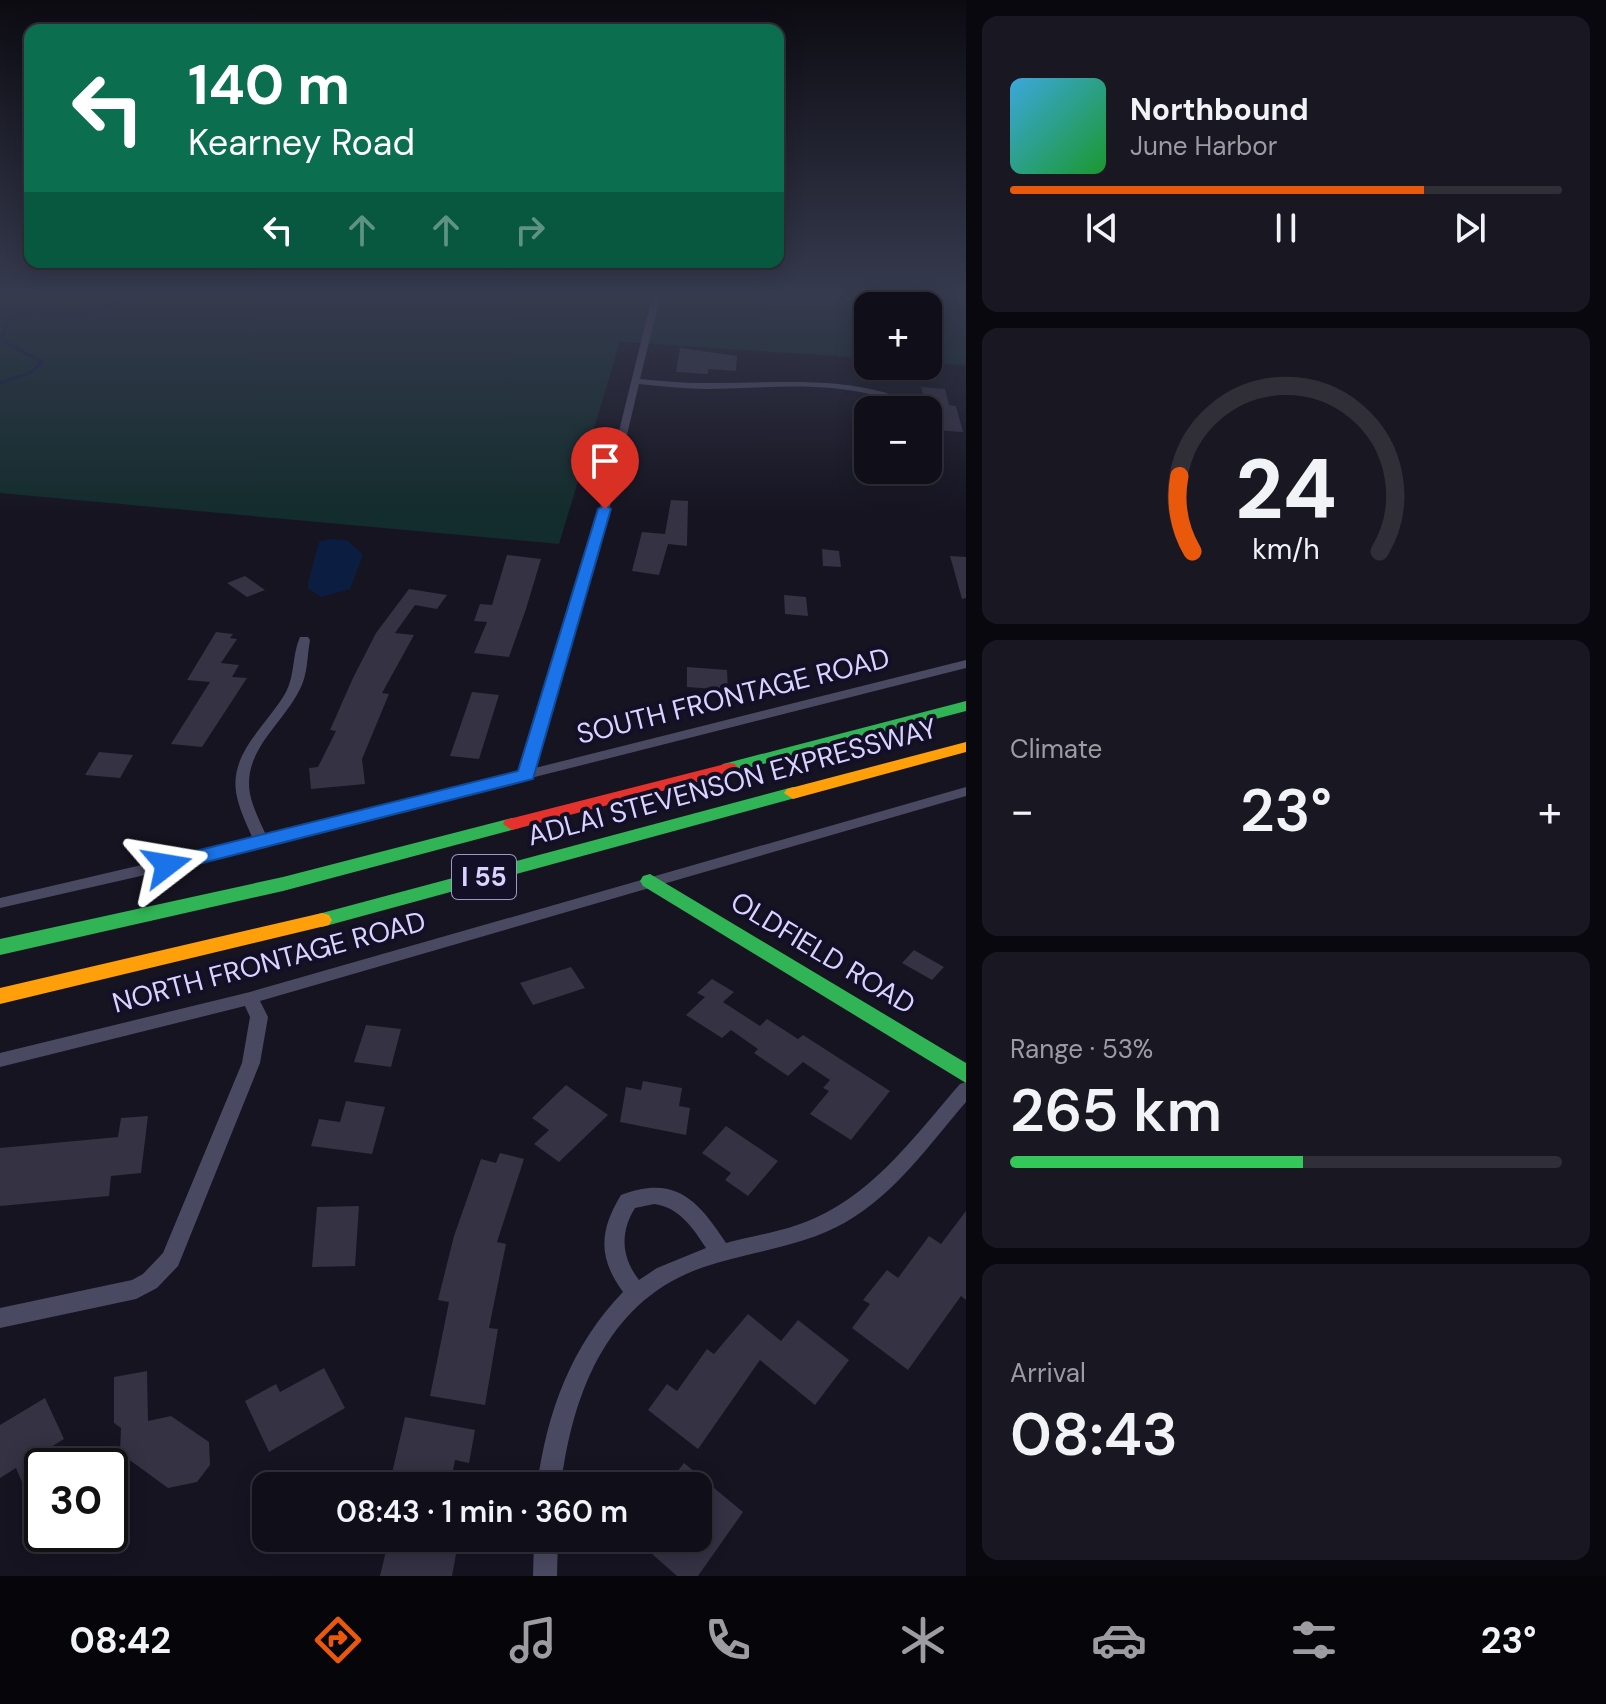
<!DOCTYPE html>
<meta charset="utf-8">
<style>
body{margin:0;font-family:"DM Sans",sans-serif;background:#191822;color:#f1f3f6;height:100vh;display:flex;flex-direction:column;font-size:30px;white-space:nowrap}
*{box-sizing:border-box;margin:0}
p{font-size:26px;color:#9c9ca2}
.icon{flex:none;width:44px;height:44px;fill:none;stroke:currentColor;stroke-width:2;stroke-linecap:round;stroke-linejoin:round}
.map{position:relative;flex:1;overflow:hidden}
.details{display:flex;flex-direction:column;gap:16px;padding:16px;background:#09080e;width:640px}
.details>*{flex:none}
.guide{position:absolute;left:24px;top:24px;width:760px;height:244px;border-radius:16px;box-shadow:0 4px 20px #0003,0 0 0 2px #302f38;background:#0b6e4f;color:#fff;overflow:hidden}
.fabs{position:absolute;left:854px;top:292px;display:grid;gap:16px}
.fabs a{display:grid;place-items:center;width:88px;height:88px;border-radius:16px;background:#100f19;box-shadow:0 4px 20px #0003,0 0 0 2px #302f38;font-size:40px}
.speed{position:absolute;left:24px;top:1448px;display:flex;gap:16px;font-size:40px;font-weight:700;text-align:center}
.speed>*{display:grid;place-content:center;width:104px;height:104px;border-radius:50%;background:#100f19;box-shadow:0 4px 20px #0003,0 0 0 2px #302f38;line-height:1}
.speed .limit{border:4px solid #111;border-radius:12px;background:#fff;color:#111}
.pin{position:absolute;display:grid;place-items:center;width:68px;height:68px;color:#fff;margin:-82px -34px;border-radius:50% 50% 50% 0;rotate:-45deg;box-shadow:0 0 8px #0007}
.pin .icon{rotate:45deg}
.me{position:absolute;width:88px;margin:-44px;rotate:76deg;stroke-linejoin:round;filter:drop-shadow(0 0 6px #0008)}
.turn{display:flex;align-items:center;gap:28px;height:168px;padding:0 32px;font-size:36px}
.turn .icon{width:104px;height:104px;stroke-width:2.5}
.turn b{display:block;font-size:56px;line-height:68px}
.lanes{display:flex;align-items:center;height:76px;padding:0 32px;background:#0003;justify-content:center;gap:40px;direction:ltr}
.lanes .off{opacity:.35}
.big{font-size:60px;font-weight:600;line-height:1.1}
.details .card{flex:1;display:flex;flex-direction:column;justify-content:center;gap:12px;min-width:0;padding:0 28px;border-radius:16px;background:#191822}
.details .dial{align-items:center;gap:0}
.dial svg{height:208px;overflow:visible;fill:none;stroke:#302f38;stroke-width:7;stroke-linecap:round;text-anchor:middle}
.dial text{fill:#f1f3f6;stroke:none}
.song{display:flex;align-items:center;gap:24px}
.cover{width:96px;height:96px;border-radius:12px;background:linear-gradient(135deg,hsl(200 70% 55%),hsl(130 70% 35%))}
.played{height:8px;border-radius:4px;background:linear-gradient(90deg,#ea580c 75%,#302f38 75%)}
.keys{display:flex;justify-content:space-around;direction:ltr}
.heat{display:flex;justify-content:space-between;align-items:center;font-size:44px;direction:ltr}
.charge{height:12px;border-radius:6px;background:linear-gradient(90deg,#34c759 53%,#302f38 0)}
.trip{position:absolute;left:252px;top:1472px;width:460px;height:80px;border-radius:16px;background:#100f19;box-shadow:0 4px 20px #0003,0 0 0 2px #302f38;font-weight:600;line-height:80px;text-align:center}
.dock{display:flex;height:128px;justify-content:space-around;align-items:center;background:#06060a;color:#9c9ca2}
.dock .icon{width:56px;height:56px}
.dock .current{color:#ea580c}
.dock b{font-size:36px;color:#f1f3f6}
main{display:flex;flex:1;min-height:0}
.map>svg:first-child{display:block}
.green{fill:#132c2d}
.water{fill:#0b1e41}
.lines{fill:none;stroke-linecap:round;stroke-linejoin:round}
.stream{stroke:#0b1e41;stroke-width:3}
.building{fill:#343243}
.street{fill:#4a4962;fill-rule:evenodd}
.fast{fill:#30b455;fill-rule:evenodd}
.slow{fill:#ff9f0a;fill-rule:evenodd}
.jam{fill:#e5322d;fill-rule:evenodd}
.route{fill:#1a73e8;stroke:#114b97;stroke-width:2}
.labels{text-anchor:middle;dominant-baseline:central;stroke-width:8;stroke-linejoin:round;paint-order:stroke}
.shield{fill:#130f26;stroke:#9e99be;stroke-width:2}
.shield-label{font-size:26px;font-weight:bold;fill:#d9d4ff}
.street-label{font-size:28px;fill:#d9d4ff;stroke:#130f26}
</style>
<main>
<div class="map">
<svg width="966" height="1576" viewBox="0 0 966 1576">
<rect width="100%" height="100%" fill="#161421"/>
<path class="green" d="M 0,293 L 966,293 L 966,365 L 928,363 L 928,306 L 868,306 L 868,358 L 620,342 L 559,544 L 0,493 Z"/>
<path class="water" d="M 329,539 L 347,540 L 363,555 L 350,589 L 321,597 L 308,588 L 308,583 L 319,542 Z"/>
<g class="lines">
<path class="stream" d="M 0,383 L 30,373 L 42,362 L 1,340 L 7,323 L 16,316 L 30,313 L 82,315 L 144,293"/>
</g>
<path class="building" d="M 680,348 L 737,356 L 736,371 L 708,369 L 708,374 L 676,372 Z
M 921,387 L 945,389 L 949,405 L 956,406 L 963,432 L 934,430 Z
M 671,500 L 688,501 L 687,546 L 668,544 L 659,575 L 632,571 L 642,532 L 665,534 Z
M 822,549 L 839,551 L 841,567 L 823,566 Z
M 507,555 L 541,559 L 526,609 L 509,657 L 474,653 L 487,622 L 474,621 L 480,604 L 492,605 Z
M 950,556 L 966,557 L 966,598 L 962,599 Z
M 245,576 L 265,590 L 247,597 L 227,583 Z
M 409,589 L 447,595 L 437,609 L 415,605 L 395,633 L 414,635 L 382,693 L 389,694 L 362,759 L 365,784 L 311,789 L 309,768 L 318,767 L 336,731 L 330,730 L 353,678 L 376,633 Z
M 784,595 L 806,597 L 808,616 L 785,614 Z
M 216,632 L 233,634 L 230,638 L 237,639 L 221,663 L 239,665 L 232,677 L 247,678 L 202,747 L 171,744 L 210,682 L 187,680 Z
M 687,667 L 727,670 L 728,690 L 687,687 Z
M 472,692 L 499,695 L 479,759 L 450,756 Z
M 99,752 L 133,755 L 120,778 L 85,775 Z
M 914,950 L 944,967 L 932,980 L 902,963 Z
M 571,967 L 585,988 L 533,1005 L 520,983 Z
M 712,979 L 734,992 L 723,1002 L 760,1026 L 767,1019 L 798,1039 L 803,1035 L 890,1091 L 851,1140 L 810,1114 L 829,1091 L 823,1088 L 830,1080 L 803,1062 L 788,1076 L 754,1053 L 758,1049 L 731,1030 L 722,1038 L 686,1015 L 705,997 L 697,993 Z
M 366,1025 L 401,1029 L 391,1067 L 354,1062 Z
M 643,1081 L 682,1088 L 679,1106 L 690,1108 L 686,1135 L 620,1122 L 626,1087 L 641,1090 Z
M 566,1085 L 608,1115 L 559,1162 L 534,1144 L 549,1130 L 532,1118 Z
M 346,1101 L 385,1107 L 372,1154 L 311,1146 L 319,1119 L 340,1122 Z
M 148,1116 L 141,1173 L 111,1176 L 109,1196 L 0,1206 L 0,1148 L 118,1137 L 121,1118 Z
M 726,1126 L 778,1161 L 748,1196 L 725,1180 L 731,1173 L 702,1153 Z
M 500,1153 L 524,1159 L 497,1242 L 506,1244 L 489,1328 L 498,1329 L 485,1405 L 430,1396 L 449,1302 L 438,1300 L 454,1236 L 481,1159 L 496,1163 Z
M 359,1206 L 355,1266 L 312,1267 L 317,1207 Z
M 966,1211 L 966,1300 L 961,1296 L 908,1370 L 852,1328 L 870,1304 L 863,1300 L 887,1270 L 898,1278 L 929,1236 L 941,1244 Z
M 748,1314 L 781,1341 L 798,1320 L 849,1360 L 815,1405 L 760,1360 L 698,1449 L 648,1410 L 667,1384 L 677,1391 L 707,1349 L 714,1354 Z
M 324,1368 L 345,1408 L 269,1452 L 245,1401 L 276,1384 L 280,1392 Z
M 147,1371 L 148,1421 L 171,1416 L 209,1442 L 210,1465 L 197,1482 L 168,1488 L 120,1453 L 121,1428 L 114,1423 L 114,1377 Z
M 45,1398 L 64,1439 L 46,1450 L 52,1463 L 42,1466 L 42,1470 L 22,1482 L 16,1468 L 0,1478 L 0,1425 Z
M 405,1417 L 475,1430 L 469,1463 L 455,1460 L 450,1486 L 389,1486 Z
M 684,1463 L 743,1512 L 698,1576 L 677,1576 L 634,1538 L 698,1538 L 698,1486 L 666,1486 Z
M 389,1538 L 434,1538 L 458,1543 L 452,1576 L 380,1576 Z"/>
<g class="lines">
<path class="street" d="M 653,293 L 661,293 L 640,379 C 661,381 682,383 702,383 C 765,384 826,376 887,393 L 898,410 L 890,410 L 881,397 C 824,381 766,388 708,389 C 685,389 662,386 639,384 L 598,557 L 535,768 L 966,660 L 966,668 L 167,870 L 0,908 L 0,898 L 253,839 C 247,825 240,811 237,797 C 227,754 267,726 286,692 C 295,675 292,655 300,637 L 308,637 L 310,640 C 307,656 308,674 300,689 C 283,724 242,751 250,794 C 253,808 260,822 266,835 L 520,772 L 588,557 Z
M 966,787 L 966,796 L 260,1001 L 268,1017 L 260,1063 L 178,1266 L 157,1288 L 136,1299 L 0,1328 L 0,1308 L 132,1280 L 143,1274 L 163,1253 L 242,1063 L 250,1017 L 245,1006 L 0,1067 L 0,1053 L 250,992 Z
M 966,1082 L 966,1102 C 929,1145 896,1193 846,1222 C 801,1248 749,1251 701,1268 C 607,1301 572,1395 561,1486 L 537,1486 C 547,1412 571,1346 623,1292 C 598,1258 599,1231 621,1195 C 675,1175 697,1199 726,1243 C 756,1235 787,1231 815,1218 C 877,1190 917,1133 960,1084 ZM 654,1204 C 679,1207 693,1228 706,1248 L 657,1268 L 639,1280 C 621,1257 620,1232 635,1208 Z
M 534,1538 L 558,1538 L 557,1576 L 533,1576 Z"/>
<path class="fast" d="M 966,701 L 966,711 L 729,773 L 720,768 L 723,764 Z
M 793,787 L 799,789 L 802,793 L 799,797 L 322,927 L 315,925 L 312,920 L 315,915 L 322,913 Z
M 512,818 L 519,820 L 521,824 L 519,828 L 283,891 L 0,955 L 0,939 L 283,877 Z
M 650,874 L 966,1063 L 966,1083 L 643,886 L 640,881 L 643,876 Z"/>
<path class="slow" d="M 966,742 L 966,752 L 793,799 L 784,793 L 787,789 Z
M 322,913 L 329,915 L 332,920 L 329,925 L 0,1004 L 0,988 Z"/>
<path class="jam" d="M 729,763 L 735,764 L 738,768 L 735,772 L 512,830 L 503,824 L 505,820 Z"/>
</g>
<linearGradient id="sky" x2="0" y2="1"><stop stop-color="#0c0b12"/><stop offset="0.57" stop-color="#363a4e"/><stop offset="1" stop-color="#363a4e" stop-opacity="0"/></linearGradient>
<rect width="966" height="514" fill="url(#sky)"/>
<path class="route" d="M 605,505 L 611,509 L 533,779 L 167,872 L 160,870 L 157,865 L 167,858 L 518,771 L 598,509 Z"/>
<g class="labels">
<rect class="shield" x="452" y="855" width="64" height="44" rx="6"/>
<g class="shield-label">
<text x="484" y="877">I 55</text>
</g>
<g class="street-label">
<text transform="translate(733 696) rotate(-14)">SOUTH FRONTAGE ROAD</text>
<text transform="translate(732 782) rotate(-15)">ADLAI STEVENSON EXPRESSWAY</text>
<text transform="translate(823 953) rotate(31)">OLDFIELD ROAD</text>
<text transform="translate(269 962) rotate(-15)">NORTH FRONTAGE ROAD</text>
</g>
</g>
</svg>
<div class="fabs">
<a>+</a>
<a>−</a>
</div>
<div class="speed"><div class="limit">30</div></div>
<div class="pin" style="left:605px;top:509px;background:#d93025"><svg class="icon" aria-label="arrive" viewBox="0 0 24 24"><path d="M6 21V4h12l-3 4 3 4H6"/></svg></div>
<svg class="me" style="left:167px;top:865px" viewBox="-20 -20 40 40"><path d="M0-17L14 15 0 8-14 15z" fill="#1a73e8" stroke="#fff" stroke-width="4"/></svg>
<div class="trip">08:43 · 1 min · 360 m</div>
<div class="guide">
<div class="turn"><svg class="icon" aria-label="left" viewBox="0 0 24 24"><path d="M17 20v-9H6M10 6l-5 5 5 5"/></svg><div><b>140 m</b>Kearney Road</div></div>
<div class="lanes"><svg class="icon" aria-label="left" viewBox="0 0 24 24"><path d="M17 20v-9H6M10 6l-5 5 5 5"/></svg><svg class="icon off" aria-label="ahead" viewBox="0 0 24 24"><path d="M12 20V5M6 11l6-6 6 6"/></svg><svg class="icon off" aria-label="ahead" viewBox="0 0 24 24"><path d="M12 20V5M6 11l6-6 6 6"/></svg><svg class="icon off" aria-label="right" viewBox="0 0 24 24"><path d="M7 20v-9h11M14 6l5 5-5 5"/></svg></div>
</div>
</div>
<section class="details">
<div class="card">
<div class="song"><i class="cover"></i><div><b>Northbound</b><p>June Harbor</p></div></div>
<div class="played"></div>
<div class="keys"><svg class="icon" aria-label="previous" viewBox="0 0 24 24"><path d="M18 5L8 12l10 7zM5 5v14"/></svg><svg class="icon" aria-label="pause" viewBox="0 0 24 24"><path d="M8 5v14M16 5v14"/></svg><svg class="icon" aria-label="next" viewBox="0 0 24 24"><path d="M6 5l10 7-10 7zM19 5v14"/></svg></div>
</div>
<div class="card dial"><svg viewBox="0 0 100 80">
<path d="M14 69A42 42 0 1 1 86 69"/>
<path d="M14 69A42 42 0 0 1 9 40" stroke="#ea580c"/>
<text x="50" y="56" font-size="32" font-weight="700">24</text>
<text x="50" y="72" font-size="11">km/h</text>
</svg></div>
<div class="card"><p>Climate</p>
<div class="heat"><a>−</a><b class="big">23°</b><a>+</a></div>
</div>
<div class="card"><p>Range · 53%</p><b class="big">265 km</b><div class="charge"></div></div>
<div class="card"><p>Arrival</p><b class="big">08:43</b></div>
</section>
</main>
<nav class="dock">
<b>08:42</b>
<svg class="icon current" aria-label="directions" viewBox="0 0 24 24"><path d="M12 3l9 9-9 9-9-9zM9 14v-3h6M13 9l2 2-2 2"/></svg>
<svg class="icon" aria-label="music" viewBox="0 0 24 24"><path d="M9 18V5l10-2v13"/><circle cx="6" cy="18" r="3"/><circle cx="16" cy="16" r="3"/></svg>
<svg class="icon" aria-label="phone" viewBox="0 0 24 24"><path d="M5 4h4l2 5-3 2q2 4 5 5l2-3 5 2v4C11 20 4 13 5 4z"/></svg>
<svg class="icon" aria-label="climate" viewBox="0 0 24 24"><path d="M12 3v18M4 7l16 10M4 17L20 7"/></svg>
<svg class="icon" aria-label="car" viewBox="0 0 24 24"><path d="M5 17H2v-5l4-1 3-4h7l3 4 3 1v5h-3M9 17h6M6 11h13"/><circle cx="7" cy="17" r="2"/><circle cx="17" cy="17" r="2"/></svg>
<svg class="icon" aria-label="filters" viewBox="0 0 24 24"><path d="M4 7h16M4 17h16"/><circle cx="9" cy="7" r="2"/><circle cx="15" cy="17" r="2"/></svg>
<b>23°</b>
</nav>
